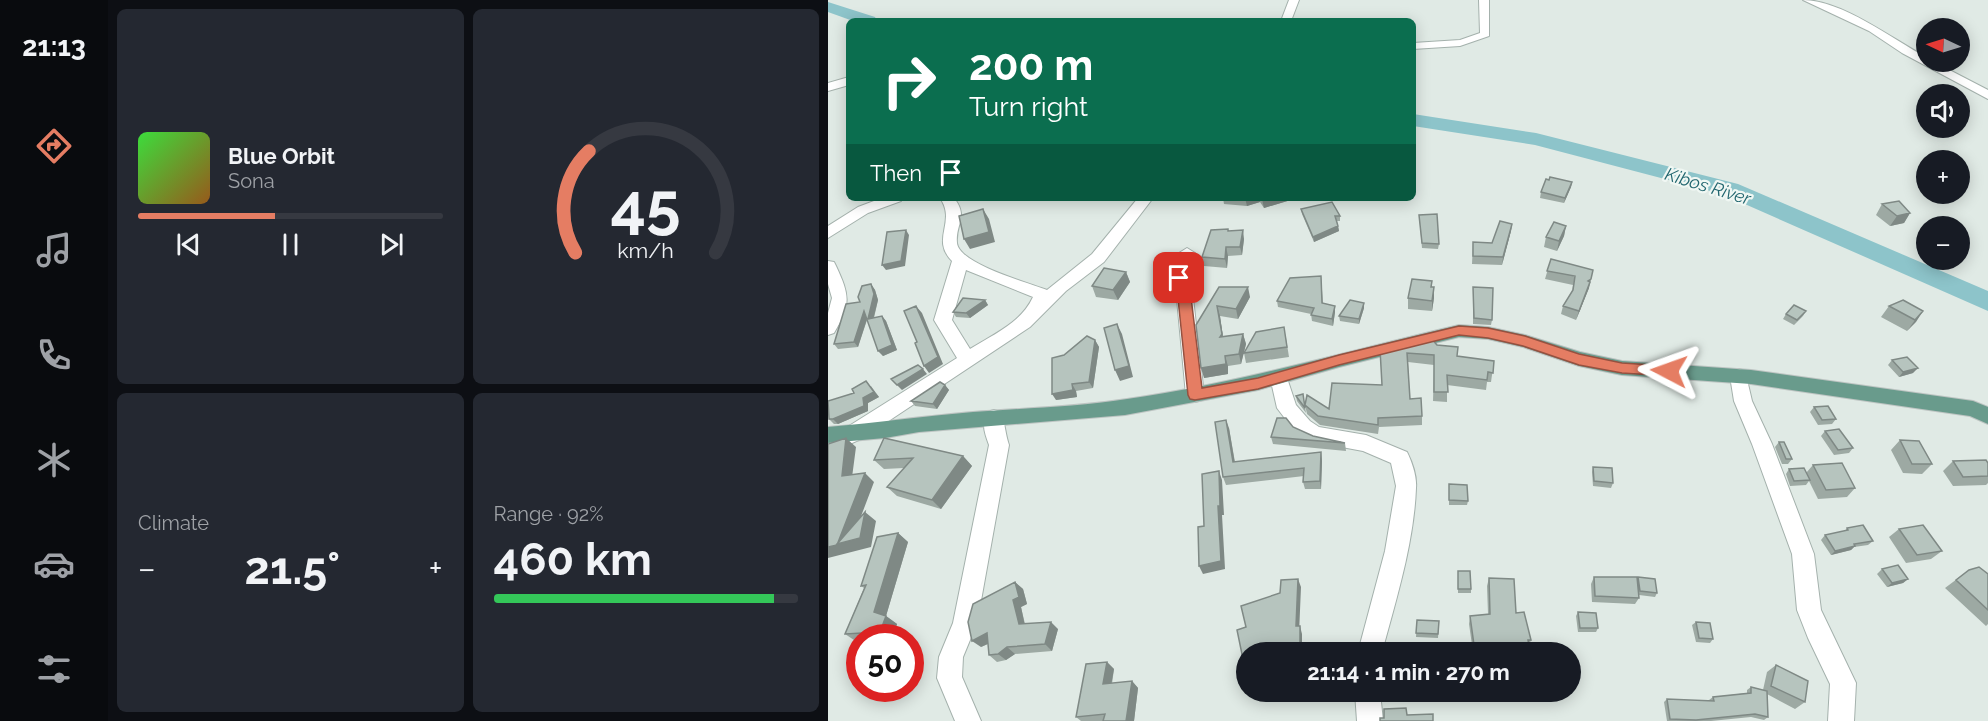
<!DOCTYPE html>
<meta charset="utf-8">
<style>
body{margin:0;font-family:Raleway,sans-serif;background:#242831;color:#f1f3f6;height:100vh;display:flex;flex-direction:column;font-size:22px;white-space:nowrap}
*{box-sizing:border-box;margin:0}
p{font-size:20px;color:#9ea1a6}
.icon{flex:none;width:33px;height:33px;fill:none;stroke:currentColor;stroke-width:2;stroke-linecap:round;stroke-linejoin:round}
.map{position:relative;flex:1;overflow:hidden}
.panel{display:flex;flex-direction:column;gap:9px;padding:9px;background:#0d0f14;width:720px}
.panel>*{flex:none}
.top-card{position:absolute;left:18px;top:18px;width:570px;height:183px;border-radius:9px;box-shadow:0 3px 15px #0003;background:#0b6e4f;color:#fff;overflow:hidden}
.needle{width:39px;rotate:274deg}
.fabs{position:absolute;left:1088px;top:18px;display:grid;gap:12px}
.fabs a{display:grid;place-items:center;width:54px;height:54px;border-radius:50%;background:#171b24;box-shadow:0 3px 15px #0003;font-size:30px}
.speed{position:absolute;left:18px;top:624px;display:flex;gap:12px;font-size:30px;font-weight:700;text-align:center}
.speed>*{display:grid;place-content:center;width:78px;height:78px;border-radius:50%;background:#171b24;box-shadow:0 3px 15px #0003;line-height:1}
.speed .limit{border:9px solid #d22;background:#fff;color:#111}
.pin{position:absolute;display:grid;place-items:center;width:51px;height:51px;color:#fff;margin:-26px;border-radius:12px;box-shadow:0 3px 9px #0006}
.me{position:absolute;width:66px;margin:-33px;rotate:274deg;stroke-linejoin:round;filter:drop-shadow(0 0 4px #0008)}
.turn{display:flex;align-items:center;gap:21px;height:126px;padding:0 24px;font-size:27px}
.turn .icon{width:78px;height:78px;stroke-width:2.5}
.turn b{display:block;font-size:42px;line-height:51px}
.then{display:flex;align-items:center;height:57px;padding:0 24px;background:#0003;gap:12px;font-size:22px}
.big{font-size:45px;font-weight:700;line-height:1.1}
.panel .widget{flex:1;display:flex;flex-direction:column;justify-content:center;gap:9px;min-width:0;padding:0 21px;border-radius:9px;background:#242831}
.panel .dial{align-items:center;gap:0}
.dial svg{height:156px;overflow:visible;fill:none;stroke:#363941;stroke-width:7;stroke-linecap:round;text-anchor:middle}
.dial text{fill:#f1f3f6;stroke:none}
.song{display:flex;align-items:center;gap:18px}
.cover{width:72px;height:72px;border-radius:9px;background:linear-gradient(135deg,hsl(120 70% 55%),hsl(30 70% 35%))}
.played{height:6px;border-radius:3px;background:linear-gradient(90deg,#e57d63 45%,#363941 45%)}
.keys{display:flex;justify-content:space-around;direction:ltr}
.heat{display:flex;justify-content:space-between;align-items:center;font-size:33px;direction:ltr}
.charge{height:9px;border-radius:4px;background:linear-gradient(90deg,#34c759 92%,#363941 0)}
.panel .tiles{flex:1;display:grid;gap:9px;grid-template-columns:repeat(2,1fr)}
.trip{position:absolute;left:408px;top:642px;width:345px;height:60px;border-radius:30px;background:#171b24;box-shadow:0 3px 15px #0003;font-weight:700;line-height:60px;text-align:center}
main{display:flex;flex:1;min-height:0}
.dock{display:flex;flex-direction:column;width:108px;justify-content:space-around;align-items:center;background:#090b0e;color:#9ea1a6}
.dock .icon{width:42px;height:42px}
.dock .current{color:#e57d63}
.dock b{font-size:27px;color:#f1f3f6}
.map>svg:first-child{display:block}
.lines{fill:none;stroke-linecap:round;stroke-linejoin:round}
.river{fill:#8dc4ca;fill-rule:evenodd}
.minor-casing{stroke:#a4b1ac;stroke-width:2}
.major-casing{stroke:#bdc4c2;stroke-width:2}
.minor{fill:#fff;fill-rule:evenodd}
.major{fill:#699b8c;fill-rule:evenodd}
.wall{fill:#9da9a3}
.shaded-wall{fill:#7f8985}
.building{fill:#b6c4be;stroke:#7f8985;stroke-width:1.5}
.route{fill:#e57d63;stroke:#955140;stroke-width:1.5}
.labels{text-anchor:middle;dominant-baseline:central;stroke-width:4.5;stroke-linejoin:round;paint-order:stroke}
.far-water-label{font-size:18px;font-style:italic;fill:#22666f;stroke:#f0f7f3}
</style>
<main>
<nav class="dock">
<b>21:13</b>
<svg class="icon current" aria-label="directions" viewBox="0 0 24 24"><path d="M12 3l9 9-9 9-9-9zM9 14v-3h6M13 9l2 2-2 2"/></svg>
<svg class="icon" aria-label="music" viewBox="0 0 24 24"><path d="M9 18V5l10-2v13"/><circle cx="6" cy="18" r="3"/><circle cx="16" cy="16" r="3"/></svg>
<svg class="icon" aria-label="phone" viewBox="0 0 24 24"><path d="M5 4h4l2 5-3 2q2 4 5 5l2-3 5 2v4C11 20 4 13 5 4z"/></svg>
<svg class="icon" aria-label="climate" viewBox="0 0 24 24"><path d="M12 3v18M4 7l16 10M4 17L20 7"/></svg>
<svg class="icon" aria-label="car" viewBox="0 0 24 24"><path d="M5 17H2v-5l4-1 3-4h7l3 4 3 1v5h-3M9 17h6M6 11h13"/><circle cx="7" cy="17" r="2"/><circle cx="17" cy="17" r="2"/></svg>
<svg class="icon" aria-label="filters" viewBox="0 0 24 24"><path d="M4 7h16M4 17h16"/><circle cx="9" cy="7" r="2"/><circle cx="15" cy="17" r="2"/></svg>
</nav>
<section class="panel">
<div class="tiles">
<div class="widget">
<div class="song"><i class="cover"></i><div><b>Blue Orbit</b><p>Sona</p></div></div>
<div class="played"></div>
<div class="keys"><svg class="icon" aria-label="previous" viewBox="0 0 24 24"><path d="M18 5L8 12l10 7zM5 5v14"/></svg><svg class="icon" aria-label="pause" viewBox="0 0 24 24"><path d="M8 5v14M16 5v14"/></svg><svg class="icon" aria-label="next" viewBox="0 0 24 24"><path d="M6 5l10 7-10 7zM19 5v14"/></svg></div>
</div>
<div class="widget dial"><svg viewBox="0 0 100 80">
<path d="M14 69A42 42 0 1 1 86 69"/>
<path d="M14 69A42 42 0 0 1 21 17" stroke="#e57d63"/>
<text x="50" y="56" font-size="32" font-weight="700">45</text>
<text x="50" y="72" font-size="11">km/h</text>
</svg></div>
<div class="widget"><p>Climate</p>
<div class="heat"><a>−</a><b class="big">21.5°</b><a>+</a></div>
</div>
<div class="widget"><p>Range · 92%</p><b class="big">460 km</b><div class="charge"></div></div>
</div>
</section>
<div class="map">
<svg width="1160" height="721" viewBox="0 0 1160 721">
<rect width="100%" height="100%" fill="#e0eae5"/>
<g class="lines">
<path class="river" d="M 0,2 L 47,17 L 49,21 L 25,21 L 0,12 Z
M 585,114 L 708,133 L 910,184 L 1160,291 L 1160,311 L 894,194 L 707,145 L 585,126 Z"/>
<defs>
<path id="minor" d="M 461,0 L 471,0 L 463,21 L 453,21 Z
M 651,0 L 661,0 L 661,36 L 632,46 L 585,49 L 585,43 L 632,40 L 652,33 Z
M 975,0 C 1014,0 1064,39 1098,57 L 1098,62 L 1106,62 L 1160,90 L 1160,99 L 1074,53 L 1041,31 Z
M 21,77 L 21,85 L 0,91 L 0,83 Z
M 54,198 L 75,198 L 73,201 L 40,213 L 0,238 L 0,226 L 30,207 Z
M 112,198 L 126,198 C 141,217 127,224 129,243 C 131,264 201,283 219,290 L 264,254 L 310,198 L 325,198 L 276,262 L 238,291 L 202,327 L 35,438 L 0,454 L 0,437 L 21,426 L 129,358 L 106,320 L 124,261 C 102,239 129,222 112,198 ZM 138,270 L 205,297 C 193,323 166,334 142,349 L 124,320 Z
M 359,248 L 367,253 L 359,278 L 364,289 L 376,395 L 374,400 L 367,402 L 360,400 L 358,395 L 348,289 L 343,278 L 351,253 Z
M 0,261 L 6,262 L 8,266 C 22,296 23,304 6,333 L 0,335 L 0,313 L 4,298 L 0,284 Z
M 911,369 L 917,371 L 924,401 L 944,444 L 986,554 L 993,610 L 1028,683 L 1026,721 L 1000,721 L 1002,684 L 980,638 L 969,610 L 964,554 L 924,444 L 906,401 L 902,376 L 905,371 Z
M 451,370 L 457,372 L 468,405 L 482,421 L 491,427 L 538,435 L 579,452 C 584,462 589,477 588,488 C 586,543 568,600 554,652 L 530,652 L 557,551 L 568,486 L 563,463 L 535,451 L 487,442 L 468,433 L 449,408 L 442,377 L 445,372 Z
M 166,410 L 173,412 C 177,422 177,434 181,445 L 149,623 L 135,657 L 134,677 L 153,721 L 127,721 L 109,678 L 111,657 L 125,623 L 161,445 C 157,434 153,424 159,412 Z
M 527,692 L 552,692 L 555,721 L 529,721 Z"/>
<path id="major" d="M 631,325 L 660,327 L 697,335 L 752,352 L 794,361 L 923,370 L 1145,401 L 1160,407 L 1160,424 L 1142,416 L 923,384 L 794,375 L 751,366 L 695,347 L 660,339 L 631,337 L 511,367 L 430,390 L 297,415 L 91,432 L 57,438 L 0,443 L 0,427 C 48,423 96,416 145,412 C 196,408 248,407 299,399 C 411,383 520,351 631,325 Z"/>
</defs>
<use href="#minor" class="minor-casing"/>
<use href="#major" class="major-casing"/>
<use href="#minor" class="minor"/>
<use href="#major" class="major"/>
</g>
<path class="wall" d="M 721,180 L 744,182 L 743,187 L 736,203 L 712,198 L 713,192 Z
M 395,198 L 466,198 L 466,199 L 436,208 L 432,202 L 419,206 L 396,204 Z
M 1054,204 L 1082,213 L 1076,223 L 1062,226 L 1048,215 Z
M 473,209 L 512,216 L 512,221 L 509,221 L 511,231 L 486,242 L 474,214 Z
M 591,215 L 611,244 L 610,249 L 594,248 Z
M 684,224 L 683,231 L 674,265 L 644,264 L 645,242 L 664,243 Z
M 738,226 L 736,236 L 729,251 L 716,247 L 718,237 Z
M 401,231 L 416,239 L 414,255 L 400,256 L 399,268 L 376,266 L 374,257 Z
M 723,259 L 761,288 L 748,320 L 733,314 L 735,306 L 744,292 L 745,285 L 717,279 Z
M 298,272 L 302,282 L 290,300 L 268,297 L 264,286 Z
M 493,276 L 495,303 L 507,306 L 507,312 L 505,326 L 484,321 L 483,314 L 450,307 L 449,301 Z
M 604,281 L 604,287 L 606,298 L 604,311 L 580,309 L 580,298 Z
M 43,284 L 47,290 L 50,300 L 46,318 L 54,316 L 58,321 L 69,350 L 55,356 L 39,320 L 30,347 L 10,349 L 6,344 Z
M 391,287 L 422,297 L 410,319 L 392,316 L 395,337 L 415,334 L 418,344 L 413,364 L 400,366 L 400,374 L 376,378 Z
M 645,287 L 664,320 L 663,325 L 645,324 Z
M 157,300 L 160,305 L 142,318 L 128,317 L 125,312 Z
M 536,303 L 536,308 L 531,324 L 512,321 L 511,316 Z
M 1061,306 L 1095,311 L 1079,331 L 1053,317 Z
M 978,311 L 975,316 L 966,325 L 955,319 L 958,314 Z
M 458,338 L 461,357 L 418,363 L 416,353 Z
M 267,340 L 271,347 L 265,388 L 248,391 L 249,397 L 228,400 L 236,355 Z
M 609,345 L 629,356 L 666,361 L 663,382 L 659,382 L 658,390 L 619,385 L 619,402 L 605,401 L 606,365 L 580,362 L 582,399 L 594,416 L 594,425 L 551,427 L 550,434 L 492,425 L 479,414 L 477,405 L 501,409 L 554,385 L 552,349 Z
M 1064,360 L 1085,373 L 1071,377 L 1060,365 Z
M 117,385 L 121,390 L 109,409 L 87,406 L 83,401 Z
M 43,386 L 51,397 L 40,403 L 40,411 L 10,424 L 6,424 L 1,419 Z
M 475,394 L 478,413 L 469,401 L 468,396 Z
M 986,407 L 1008,419 L 1004,424 L 990,425 L 982,412 Z
M 465,427 L 485,436 L 517,443 L 518,451 L 445,444 L 443,437 Z
M 401,428 L 407,462 L 493,452 L 494,461 L 493,489 L 477,489 L 475,482 L 476,476 L 398,485 L 395,477 Z
M 997,431 L 1025,448 L 1021,453 L 1006,455 L 993,436 Z
M 56,438 L 135,456 L 144,466 L 113,509 L 69,496 L 59,487 L 76,468 L 56,469 L 46,460 Z
M 1072,440 L 1104,464 L 1094,474 L 1075,473 L 1063,450 Z
M 951,442 L 964,459 L 960,464 L 954,464 L 947,447 Z
M 1125,461 L 1160,463 L 1160,483 L 1158,485 L 1125,486 L 1115,471 Z
M 985,465 L 1027,488 L 1019,497 L 990,499 L 981,481 L 978,485 L 962,486 L 958,474 L 961,469 L 978,473 Z
M 765,467 L 785,483 L 783,488 L 765,486 L 764,472 Z
M 621,484 L 640,501 L 639,505 L 621,505 Z
M 1019,528 L 1045,541 L 1040,545 L 1026,547 L 1023,550 L 1003,555 L 993,540 L 997,535 L 1017,531 Z
M 1071,529 L 1114,551 L 1103,559 L 1078,563 L 1061,537 Z
M 70,533 L 80,542 L 58,616 L 69,624 L 64,638 L 32,638 L 32,641 L 29,642 L 17,634 L 36,588 L 33,586 Z
M 1054,569 L 1080,579 L 1075,583 L 1059,587 L 1049,574 Z
M 1141,570 L 1160,574 L 1160,624 L 1158,626 L 1117,588 Z
M 630,571 L 643,589 L 643,593 L 630,593 Z
M 766,577 L 809,579 L 810,577 L 829,593 L 827,597 L 811,595 L 811,598 L 807,604 L 764,602 L 763,584 Z
M 661,578 L 688,613 L 703,640 L 701,645 L 702,652 L 645,652 L 641,624 L 642,616 L 660,614 L 659,586 Z
M 187,582 L 195,589 L 199,604 L 193,607 L 197,624 L 230,629 L 224,651 L 187,654 L 178,660 L 169,662 L 161,655 L 160,644 L 153,647 Z
M 750,612 L 770,628 L 768,632 L 750,632 L 748,616 Z
M 589,620 L 611,621 L 610,638 L 588,637 Z
M 868,622 L 885,639 L 882,643 L 868,642 L 864,625 Z
M 279,662 L 286,669 L 284,684 L 304,681 L 310,688 L 306,721 L 253,721 L 248,717 Z
M 948,665 L 977,702 L 967,709 L 939,694 L 940,717 L 936,720 L 923,717 L 883,721 L 839,721 L 836,702 L 839,699 L 881,701 L 881,700 L 885,697 L 919,693 L 919,690 L 923,687 L 935,690 L 939,672 Z"/>
<path class="shaded-wall" d="M 744,182 L 743,187 L 736,203 L 737,198 Z
M 417,198 L 431,198 L 432,202 L 419,206 Z
M 438,198 L 466,198 L 466,199 L 436,208 L 434,199 Z
M 155,209 L 161,219 L 167,242 L 142,249 L 136,239 Z
M 1082,213 L 1076,223 L 1062,226 L 1069,216 Z
M 684,224 L 683,231 L 674,265 L 675,257 Z
M 510,226 L 511,231 L 486,242 L 485,237 Z
M 738,226 L 736,236 L 729,251 L 731,241 Z
M 78,230 L 81,235 L 77,266 L 58,270 L 54,265 Z
M 415,230 L 416,239 L 414,255 L 412,247 Z
M 398,247 L 400,256 L 399,268 L 397,259 Z
M 298,272 L 302,282 L 290,300 L 285,290 Z
M 763,279 L 761,288 L 748,320 L 760,281 Z
M 43,284 L 47,290 L 50,300 L 44,324 L 40,319 Z
M 420,287 L 422,297 L 410,319 L 408,309 Z
M 606,287 L 606,298 L 604,311 L 604,301 Z
M 157,300 L 160,305 L 142,318 L 138,313 Z
M 536,303 L 536,308 L 531,324 L 531,319 Z
M 88,306 L 94,313 L 115,364 L 101,373 L 96,366 Z
M 389,306 L 392,316 L 396,344 L 392,337 Z
M 507,306 L 507,312 L 505,326 L 504,319 Z
M 36,311 L 40,316 L 30,347 L 26,342 Z
M 1095,311 L 1088,322 L 1079,331 L 1087,320 Z
M 54,316 L 58,321 L 69,350 L 55,356 L 50,351 Z
M 289,324 L 294,334 L 305,377 L 292,381 L 287,370 Z
M 415,334 L 418,344 L 413,364 L 411,354 Z
M 267,340 L 271,347 L 265,388 L 261,382 Z
M 397,356 L 400,366 L 400,374 L 376,378 L 373,368 Z
M 1090,368 L 1085,373 L 1071,377 L 1075,372 Z
M 95,369 L 99,374 L 74,390 L 69,385 Z
M 38,381 L 51,397 L 40,403 L 40,411 L 10,424 L 5,419 L 35,398 Z
M 244,384 L 248,391 L 249,397 L 228,400 L 224,394 Z
M 117,385 L 121,390 L 109,409 L 105,404 Z
M 398,420 L 401,428 L 408,470 L 405,462 Z
M 18,438 L 28,447 L 23,485 L 14,476 Z
M 493,452 L 494,461 L 493,489 L 492,481 Z
M 135,456 L 144,466 L 113,509 L 104,500 Z
M 391,471 L 394,480 L 396,515 L 394,515 L 397,569 L 375,574 L 371,566 L 390,506 Z
M 37,473 L 46,482 L 24,540 L 37,512 L 48,521 L 43,547 L 0,558 L 0,547 Z
M 70,533 L 80,542 L 58,616 L 69,624 L 64,638 L 61,638 L 52,632 L 46,612 Z
M 1027,546 L 1023,550 L 1003,555 L 1007,551 Z
M 470,579 L 473,587 L 471,634 L 468,626 Z
M 1080,579 L 1075,583 L 1059,587 L 1064,583 Z
M 187,582 L 195,589 L 199,604 L 193,607 L 198,631 L 191,624 L 185,600 Z
M 223,622 L 230,629 L 224,651 L 217,644 Z
M 472,626 L 474,634 L 474,652 L 472,647 Z
M 159,633 L 168,640 L 153,647 L 144,641 Z
M 179,647 L 187,654 L 178,660 L 170,654 Z
M 279,662 L 286,669 L 282,691 L 275,684 Z
M 304,681 L 310,688 L 306,721 L 298,721 Z"/>
<path class="building" d="M 722,177 L 744,182 L 737,198 L 713,192 L 718,179 L 721,180 Z
M 1071,201 L 1082,213 L 1069,216 L 1054,204 Z
M 504,202 L 512,216 L 507,216 L 510,226 L 485,237 L 473,209 Z
M 155,209 L 161,232 L 136,239 L 131,216 Z
M 609,214 L 611,244 L 594,243 L 591,215 Z
M 672,221 L 684,224 L 675,257 L 645,256 L 645,242 L 664,243 Z
M 726,222 L 738,226 L 731,241 L 718,237 Z
M 400,229 L 400,231 L 415,230 L 412,247 L 398,247 L 397,259 L 374,257 L 383,230 Z
M 78,230 L 73,261 L 54,265 L 59,232 Z
M 723,259 L 765,270 L 763,279 L 760,281 L 762,282 L 751,311 L 735,306 L 745,290 L 747,276 L 719,271 Z
M 276,268 L 298,272 L 285,290 L 264,286 Z
M 493,276 L 494,303 L 507,306 L 504,319 L 483,315 L 486,308 L 449,301 L 462,278 Z
M 584,279 L 604,281 L 603,287 L 606,287 L 604,301 L 580,298 Z
M 43,284 L 46,294 L 40,319 L 54,316 L 64,345 L 50,351 L 36,311 L 26,342 L 6,344 L 18,304 L 32,302 L 30,297 L 34,286 Z
M 391,287 L 420,287 L 408,309 L 389,306 L 394,334 L 392,337 L 415,334 L 411,354 L 397,356 L 398,364 L 373,368 L 368,325 Z
M 645,287 L 665,288 L 664,320 L 646,318 Z
M 135,298 L 157,300 L 138,313 L 125,312 Z
M 522,300 L 536,303 L 531,319 L 511,316 Z
M 1075,300 L 1095,311 L 1087,320 L 1061,306 Z
M 966,305 L 978,311 L 969,320 L 958,314 Z
M 88,306 L 110,357 L 96,366 L 87,343 L 89,342 L 76,311 Z
M 289,324 L 301,366 L 287,370 L 276,328 Z
M 456,327 L 459,347 L 416,353 L 428,332 Z
M 259,336 L 267,340 L 261,382 L 244,384 L 245,390 L 224,394 L 224,358 L 236,355 Z
M 602,337 L 609,345 L 630,347 L 629,356 L 666,361 L 665,373 L 660,372 L 659,380 L 619,375 L 620,392 L 606,392 L 606,355 L 579,353 L 582,399 L 593,398 L 594,416 L 550,418 L 550,425 L 490,416 L 477,405 L 479,395 L 501,409 L 504,383 L 554,385 L 552,349 Z
M 1079,357 L 1090,368 L 1075,372 L 1064,360 Z
M 90,365 L 95,369 L 69,385 L 63,379 Z
M 38,381 L 46,392 L 35,398 L 36,406 L 5,419 L 1,419 L 0,401 L 26,393 L 24,389 Z
M 112,382 L 117,385 L 105,404 L 83,401 Z
M 475,394 L 477,408 L 468,396 Z
M 1000,406 L 1008,419 L 994,420 L 986,407 Z
M 449,418 L 458,418 L 465,427 L 485,436 L 517,443 L 443,437 Z
M 398,420 L 405,462 L 493,452 L 492,481 L 475,482 L 476,468 L 395,477 L 387,422 Z
M 1011,429 L 1025,448 L 1010,450 L 997,431 Z
M 18,438 L 14,476 L 37,473 L 9,545 L 0,547 L 0,444 Z
M 56,438 L 135,456 L 104,500 L 59,487 L 85,458 L 46,460 Z
M 1072,440 L 1091,441 L 1104,464 L 1084,464 Z
M 951,442 L 956,442 L 964,459 L 958,459 Z
M 1158,460 L 1160,463 L 1160,476 L 1135,477 L 1125,461 Z
M 1014,463 L 1027,488 L 998,490 L 985,465 Z
M 765,467 L 784,468 L 785,483 L 766,481 Z
M 976,468 L 982,480 L 966,481 L 961,469 Z
M 391,471 L 392,506 L 390,506 L 393,561 L 371,566 L 370,527 L 376,526 L 374,474 Z
M 621,484 L 639,485 L 640,501 L 621,500 Z
M 37,512 L 32,538 L 9,544 Z
M 1035,525 L 1045,541 L 1026,544 L 1027,546 L 1007,551 L 997,535 L 1020,530 L 1019,528 Z
M 1095,525 L 1114,551 L 1089,555 L 1071,529 Z
M 70,533 L 46,612 L 58,616 L 52,632 L 17,634 L 38,585 L 33,586 L 49,537 Z
M 1070,565 L 1080,579 L 1064,583 L 1054,569 Z
M 1151,567 L 1160,574 L 1160,610 L 1128,580 L 1141,570 Z
M 630,571 L 642,571 L 643,589 L 630,589 Z
M 766,577 L 809,577 L 811,598 L 767,596 Z
M 810,577 L 827,579 L 829,593 L 812,591 Z
M 661,578 L 686,579 L 688,613 L 696,612 L 703,640 L 700,640 L 702,652 L 647,652 L 642,616 L 662,614 Z
M 470,579 L 468,626 L 472,626 L 472,647 L 485,646 L 485,652 L 452,652 L 452,651 L 447,652 L 418,652 L 418,663 L 416,664 L 409,630 L 418,627 L 413,606 L 452,593 L 453,580 Z
M 187,582 L 191,597 L 185,600 L 191,624 L 223,622 L 217,644 L 179,647 L 170,654 L 161,655 L 159,633 L 144,641 L 140,622 L 145,604 Z
M 750,612 L 768,613 L 770,628 L 752,628 Z
M 589,620 L 611,621 L 610,634 L 588,633 Z
M 868,622 L 882,623 L 885,639 L 871,638 Z
M 279,662 L 275,684 L 304,681 L 298,721 L 275,721 L 277,714 L 248,717 L 258,664 Z
M 948,665 L 980,681 L 977,702 L 943,686 Z
M 923,687 L 939,691 L 940,717 L 927,714 L 868,720 L 842,719 L 839,699 L 886,701 L 885,697 L 923,693 Z
M 578,708 L 579,715 L 605,714 L 605,721 L 552,721 L 552,718 L 556,718 L 556,709 Z"/>
<path class="route" d="M 351,274 L 355,275 L 362,289 L 374,388 L 430,378 L 511,355 L 631,326 L 660,328 L 697,336 L 751,354 L 794,363 L 841,366 L 848,371 L 841,376 L 794,373 L 751,365 L 695,346 L 660,338 L 631,335 L 511,365 L 430,389 L 367,400 L 362,399 L 360,395 L 349,289 L 345,278 Z"/>
<g class="labels">
<g class="far-water-label">
<text transform="translate(880 186) rotate(17)">Kibos River</text>
</g>
</g>
</svg>
<div class="fabs">
<a><svg class="needle" viewBox="-14 -14 28 28"><path d="M0-13l5 13h-10z" fill="#e53935"/><path d="M0 13l5-13h-10z" fill="#9ea1a6"/></svg></a>
<a><svg class="icon" aria-label="sound" viewBox="0 0 24 24"><path d="M4 9h4l5-4v14l-5-4H4zM17 9q2 3 0 6"/></svg></a>
<a>+</a>
<a>−</a>
</div>
<div class="speed"><div class="limit">50</div></div>
<div class="pin" style="left:351px;top:278px;background:#d93025"><svg class="icon" aria-label="arrive" viewBox="0 0 24 24"><path d="M6 21V4h12l-3 4 3 4H6"/></svg></div>
<svg class="me" style="left:841px;top:371px" viewBox="-20 -20 40 40"><path d="M0-17L14 15 0 8-14 15z" fill="#e57d63" stroke="#fff" stroke-width="4"/></svg>
<div class="trip">21:14 · 1 min · 270 m</div>
<div class="top-card">
<div class="turn"><svg class="icon" aria-label="right" viewBox="0 0 24 24"><path d="M7 20v-9h11M14 6l5 5-5 5"/></svg><div><b>200 m</b>Turn right</div></div>
<div class="then">Then<svg class="icon" aria-label="arrive" viewBox="0 0 24 24"><path d="M6 21V4h12l-3 4 3 4H6"/></svg></div>
</div>
</div>
</main>
